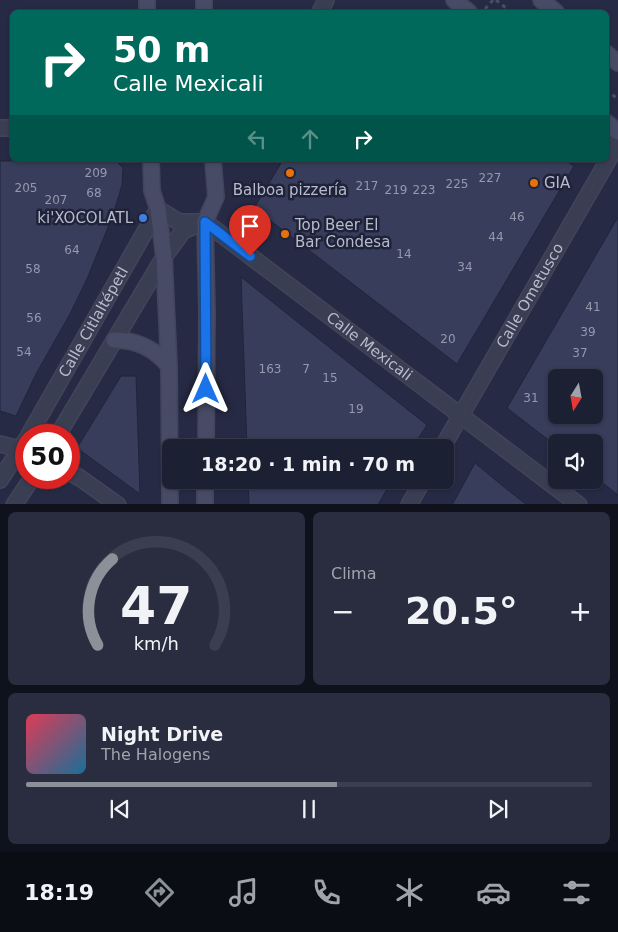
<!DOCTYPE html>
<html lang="es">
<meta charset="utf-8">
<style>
body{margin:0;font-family:"DejaVu Sans",sans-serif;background:#292d3f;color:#f1f3f6;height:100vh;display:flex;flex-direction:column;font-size:19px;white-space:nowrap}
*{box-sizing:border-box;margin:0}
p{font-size:16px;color:#a0a3ac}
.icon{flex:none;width:28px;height:28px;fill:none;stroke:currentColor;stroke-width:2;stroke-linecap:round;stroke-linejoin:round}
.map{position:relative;height:504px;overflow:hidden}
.side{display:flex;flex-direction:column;gap:8px;padding:8px;background:#0f121c;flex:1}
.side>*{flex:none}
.top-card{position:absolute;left:10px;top:10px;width:599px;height:152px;border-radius:8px;box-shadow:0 1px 4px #0004,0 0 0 1px #3a3e4e;background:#00695c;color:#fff;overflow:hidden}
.needle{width:32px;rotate:191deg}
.fabs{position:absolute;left:548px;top:369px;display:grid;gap:10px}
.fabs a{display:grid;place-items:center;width:55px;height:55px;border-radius:8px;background:#1c2033;box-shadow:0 1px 4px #0004,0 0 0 1px #3a3e4e;font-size:25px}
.speed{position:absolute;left:15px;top:424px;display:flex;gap:10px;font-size:25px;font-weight:700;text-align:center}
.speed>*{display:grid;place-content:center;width:65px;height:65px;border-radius:50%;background:#1c2033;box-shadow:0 1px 4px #0004,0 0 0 1px #3a3e4e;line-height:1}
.speed .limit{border:8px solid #d22;background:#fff;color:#111}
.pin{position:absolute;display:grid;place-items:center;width:42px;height:42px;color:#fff;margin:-51px -21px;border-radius:50% 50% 50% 0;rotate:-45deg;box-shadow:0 0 5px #0007}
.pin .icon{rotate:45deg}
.me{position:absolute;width:55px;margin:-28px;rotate:0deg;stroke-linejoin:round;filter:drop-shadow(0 0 4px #0008)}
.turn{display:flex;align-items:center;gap:18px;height:105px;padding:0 20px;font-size:22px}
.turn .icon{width:65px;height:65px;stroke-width:2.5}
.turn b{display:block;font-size:35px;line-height:42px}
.lanes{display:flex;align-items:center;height:48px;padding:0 20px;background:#0003;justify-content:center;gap:25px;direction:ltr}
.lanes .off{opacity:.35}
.big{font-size:38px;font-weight:800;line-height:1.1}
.side .tile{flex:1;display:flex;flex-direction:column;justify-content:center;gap:8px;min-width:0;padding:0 18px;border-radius:8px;background:#292d3f}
.side .dial{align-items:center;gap:0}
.dial svg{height:130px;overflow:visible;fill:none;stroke:#3a3e4e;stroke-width:7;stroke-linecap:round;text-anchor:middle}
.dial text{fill:#f1f3f6;stroke:none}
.song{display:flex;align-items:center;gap:15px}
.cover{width:60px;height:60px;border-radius:8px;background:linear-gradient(135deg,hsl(350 70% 55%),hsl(200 70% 35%))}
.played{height:5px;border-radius:2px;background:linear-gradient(90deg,#8c9099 55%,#3a3e4e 55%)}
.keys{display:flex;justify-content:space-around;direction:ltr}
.heat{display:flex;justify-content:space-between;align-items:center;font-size:28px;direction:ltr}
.side .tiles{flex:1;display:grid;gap:8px;grid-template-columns:1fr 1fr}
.tile:last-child{grid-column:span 2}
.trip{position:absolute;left:162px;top:439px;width:292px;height:50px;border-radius:8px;background:#1c2033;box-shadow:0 1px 4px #0004,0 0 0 1px #3a3e4e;font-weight:800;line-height:50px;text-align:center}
.tabs{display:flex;height:80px;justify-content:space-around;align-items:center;background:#0b0d14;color:#a0a3ac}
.tabs .icon{width:35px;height:35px}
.tabs .current{color:#8c9099}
.tabs b{font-size:22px;color:#f1f3f6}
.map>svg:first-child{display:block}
.building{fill:#373d5a;stroke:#21253b;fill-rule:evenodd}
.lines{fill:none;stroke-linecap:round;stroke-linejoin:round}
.street-casing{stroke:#41445a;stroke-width:18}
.secondary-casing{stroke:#41445a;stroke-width:18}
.path{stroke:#41535c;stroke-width:3;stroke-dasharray:4 4;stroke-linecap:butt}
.street{stroke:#3a3e53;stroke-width:15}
.secondary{stroke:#484b66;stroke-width:15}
.route-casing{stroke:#114b97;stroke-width:12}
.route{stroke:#1a73e8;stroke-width:9}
.food-dot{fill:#e8710a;stroke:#1f2339;stroke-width:2}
.shop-dot{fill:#3f7fe0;stroke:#1f2339;stroke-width:2}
.labels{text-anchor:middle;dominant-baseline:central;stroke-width:5;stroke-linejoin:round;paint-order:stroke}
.number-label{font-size:12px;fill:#9699ae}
.poi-label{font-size:15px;fill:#b8bacd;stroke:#1f2339;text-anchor:start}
.street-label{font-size:15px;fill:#b8bacd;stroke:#1f2339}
</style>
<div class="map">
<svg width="618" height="505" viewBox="0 0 618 505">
<rect width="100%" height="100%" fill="#262a44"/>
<path class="building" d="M 115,160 L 123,168 L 122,185 L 113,215 L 87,279 L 70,314 L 36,374 L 16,416 L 0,411 L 0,161 Z
M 283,160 L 564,160 L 574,166 L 457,364 L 254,208 Z
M 618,217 L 618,495 L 594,476 L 594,442 L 551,442 L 507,408 ZM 556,378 L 594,378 L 594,415 L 556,415 Z
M 241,277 L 427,425 L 412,448 L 247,448 Z
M 121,376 L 136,376 L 140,494 L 77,448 Z
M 475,463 L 504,487 L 527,505 L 452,505 Z
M 248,480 L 392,480 L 378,505 L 249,505 Z"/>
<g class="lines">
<defs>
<g id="street">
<path d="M 320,12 L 326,0"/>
<path d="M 0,128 L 12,128"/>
<path id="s1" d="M 205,222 L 579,505"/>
<path id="s2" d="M 29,435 L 158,209 L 179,222 L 205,222"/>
<path d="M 58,435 L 164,257 L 183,231 L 199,224"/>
<path d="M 0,444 L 26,451"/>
<path id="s3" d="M 442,448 L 618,143"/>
<path d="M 69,472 L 80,478 L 118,505"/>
<path d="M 0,480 L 26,440"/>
<path d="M 14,505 L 32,478"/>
<path d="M 409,505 L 423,480"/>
</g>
<path id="secondary" d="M 147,0 L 147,12
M 454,0 L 469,12
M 541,0 L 556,12
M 204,12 L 204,0
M 606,53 L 618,63
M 606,122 L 618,132
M 151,160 L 152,191 L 158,209 L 164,257 L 169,366 L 170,505
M 114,340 C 137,340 154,348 169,366
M 206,448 L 207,311 L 205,222 L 216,197 L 213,160
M 205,505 L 205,480"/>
</defs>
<use href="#street" class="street-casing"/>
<use href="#secondary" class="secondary-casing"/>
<path class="path" d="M 496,0 L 511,12
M 485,9 L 493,0
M 606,90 L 618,99"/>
<use href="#street" class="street"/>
<use href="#secondary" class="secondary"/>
</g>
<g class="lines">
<defs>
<path id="route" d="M 206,389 L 205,222 L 250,256"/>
</defs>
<use href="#route" class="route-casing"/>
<use href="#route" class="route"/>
</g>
<g class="food-dot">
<circle cx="290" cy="173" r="5"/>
<circle cx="534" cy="183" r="5"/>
<circle cx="285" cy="234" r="5"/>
</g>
<circle class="shop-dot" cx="143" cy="218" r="5"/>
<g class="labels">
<g class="number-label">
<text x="96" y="173">209</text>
<text x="490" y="178">227</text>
<text x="457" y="184">225</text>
<text x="367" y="186">217</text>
<text x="26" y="188">205</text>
<text x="396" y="190">219</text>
<text x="424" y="190">223</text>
<text x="94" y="193">68</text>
<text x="56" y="200">207</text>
<text x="517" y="217">46</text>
<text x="496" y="237">44</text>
<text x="72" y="250">64</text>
<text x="404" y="254">14</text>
<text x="465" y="267">34</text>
<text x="33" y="269">58</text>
<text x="593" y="307">41</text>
<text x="34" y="318">56</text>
<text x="588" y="332">39</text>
<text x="448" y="339">20</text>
<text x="24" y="352">54</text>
<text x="580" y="353">37</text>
<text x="270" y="369">163</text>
<text x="306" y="369">7</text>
<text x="330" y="378">15</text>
<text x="531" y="398">31</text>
<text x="356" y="409">19</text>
</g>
<g class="poi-label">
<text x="544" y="183">GIA</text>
<text x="290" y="190" text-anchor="middle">Balboa pizzería</text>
<text x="133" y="218" text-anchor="end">ki'XOCOLATL</text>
<text x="295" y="225">Top Beer El<tspan x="295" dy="17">Bar Condesa</tspan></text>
</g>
<g class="street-label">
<text stroke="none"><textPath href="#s3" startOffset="176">Calle Ometusco</textPath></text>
<text stroke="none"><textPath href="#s2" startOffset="130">Calle Citlaltépetl</textPath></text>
<text stroke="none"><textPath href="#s1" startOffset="206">Calle Mexicali</textPath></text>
</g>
</g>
</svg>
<div class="fabs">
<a><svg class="needle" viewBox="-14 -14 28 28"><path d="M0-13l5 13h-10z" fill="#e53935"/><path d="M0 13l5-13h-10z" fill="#a0a3ac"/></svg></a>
<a><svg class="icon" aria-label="sound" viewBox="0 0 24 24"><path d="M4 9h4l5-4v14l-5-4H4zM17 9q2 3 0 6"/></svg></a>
</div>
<div class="speed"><div class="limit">50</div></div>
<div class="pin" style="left:250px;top:256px;background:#d93025"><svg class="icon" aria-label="arrive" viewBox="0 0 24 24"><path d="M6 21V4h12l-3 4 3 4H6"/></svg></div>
<svg class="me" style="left:206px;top:389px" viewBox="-20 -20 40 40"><path d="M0-17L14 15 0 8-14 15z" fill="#1a73e8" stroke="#fff" stroke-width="4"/></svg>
<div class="trip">18:20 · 1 min · 70 m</div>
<div class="top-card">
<div class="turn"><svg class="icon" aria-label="right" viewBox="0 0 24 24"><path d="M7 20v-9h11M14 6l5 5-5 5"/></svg><div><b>50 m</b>Calle Mexicali</div></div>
<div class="lanes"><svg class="icon off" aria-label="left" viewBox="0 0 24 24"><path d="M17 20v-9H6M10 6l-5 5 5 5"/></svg><svg class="icon off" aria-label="ahead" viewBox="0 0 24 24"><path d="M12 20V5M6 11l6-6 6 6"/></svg><svg class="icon" aria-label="right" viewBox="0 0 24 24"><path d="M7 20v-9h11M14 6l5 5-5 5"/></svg></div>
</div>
</div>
<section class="side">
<div class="tiles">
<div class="tile dial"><svg viewBox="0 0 100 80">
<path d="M14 69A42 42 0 1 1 86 69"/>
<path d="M14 69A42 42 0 0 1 23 16" stroke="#8c9099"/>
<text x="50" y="56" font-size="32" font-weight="700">47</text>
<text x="50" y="72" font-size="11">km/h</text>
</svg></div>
<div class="tile"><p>Clima</p>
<div class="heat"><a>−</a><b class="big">20.5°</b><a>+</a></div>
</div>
<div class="tile">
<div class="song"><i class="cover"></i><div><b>Night Drive</b><p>The Halogens</p></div></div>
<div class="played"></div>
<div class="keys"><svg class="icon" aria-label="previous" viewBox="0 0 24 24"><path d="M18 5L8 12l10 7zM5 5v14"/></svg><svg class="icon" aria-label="pause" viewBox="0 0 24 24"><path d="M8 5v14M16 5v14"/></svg><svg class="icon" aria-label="next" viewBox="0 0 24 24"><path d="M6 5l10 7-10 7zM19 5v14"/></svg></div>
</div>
</div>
</section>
<nav class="tabs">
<b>18:19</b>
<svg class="icon current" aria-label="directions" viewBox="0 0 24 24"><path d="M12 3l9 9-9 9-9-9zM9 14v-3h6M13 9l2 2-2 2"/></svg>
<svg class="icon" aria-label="music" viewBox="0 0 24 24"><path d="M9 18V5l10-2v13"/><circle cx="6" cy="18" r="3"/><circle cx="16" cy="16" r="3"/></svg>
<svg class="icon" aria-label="phone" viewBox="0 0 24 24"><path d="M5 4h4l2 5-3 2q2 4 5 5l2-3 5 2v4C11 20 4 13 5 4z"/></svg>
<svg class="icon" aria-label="climate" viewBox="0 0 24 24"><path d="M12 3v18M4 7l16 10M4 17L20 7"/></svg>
<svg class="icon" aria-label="car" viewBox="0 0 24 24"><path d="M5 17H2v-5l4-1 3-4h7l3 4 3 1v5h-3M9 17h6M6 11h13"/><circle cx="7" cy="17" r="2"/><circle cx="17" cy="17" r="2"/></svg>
<svg class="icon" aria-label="filters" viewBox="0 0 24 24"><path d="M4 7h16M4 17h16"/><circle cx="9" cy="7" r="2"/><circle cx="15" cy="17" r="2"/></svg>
</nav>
